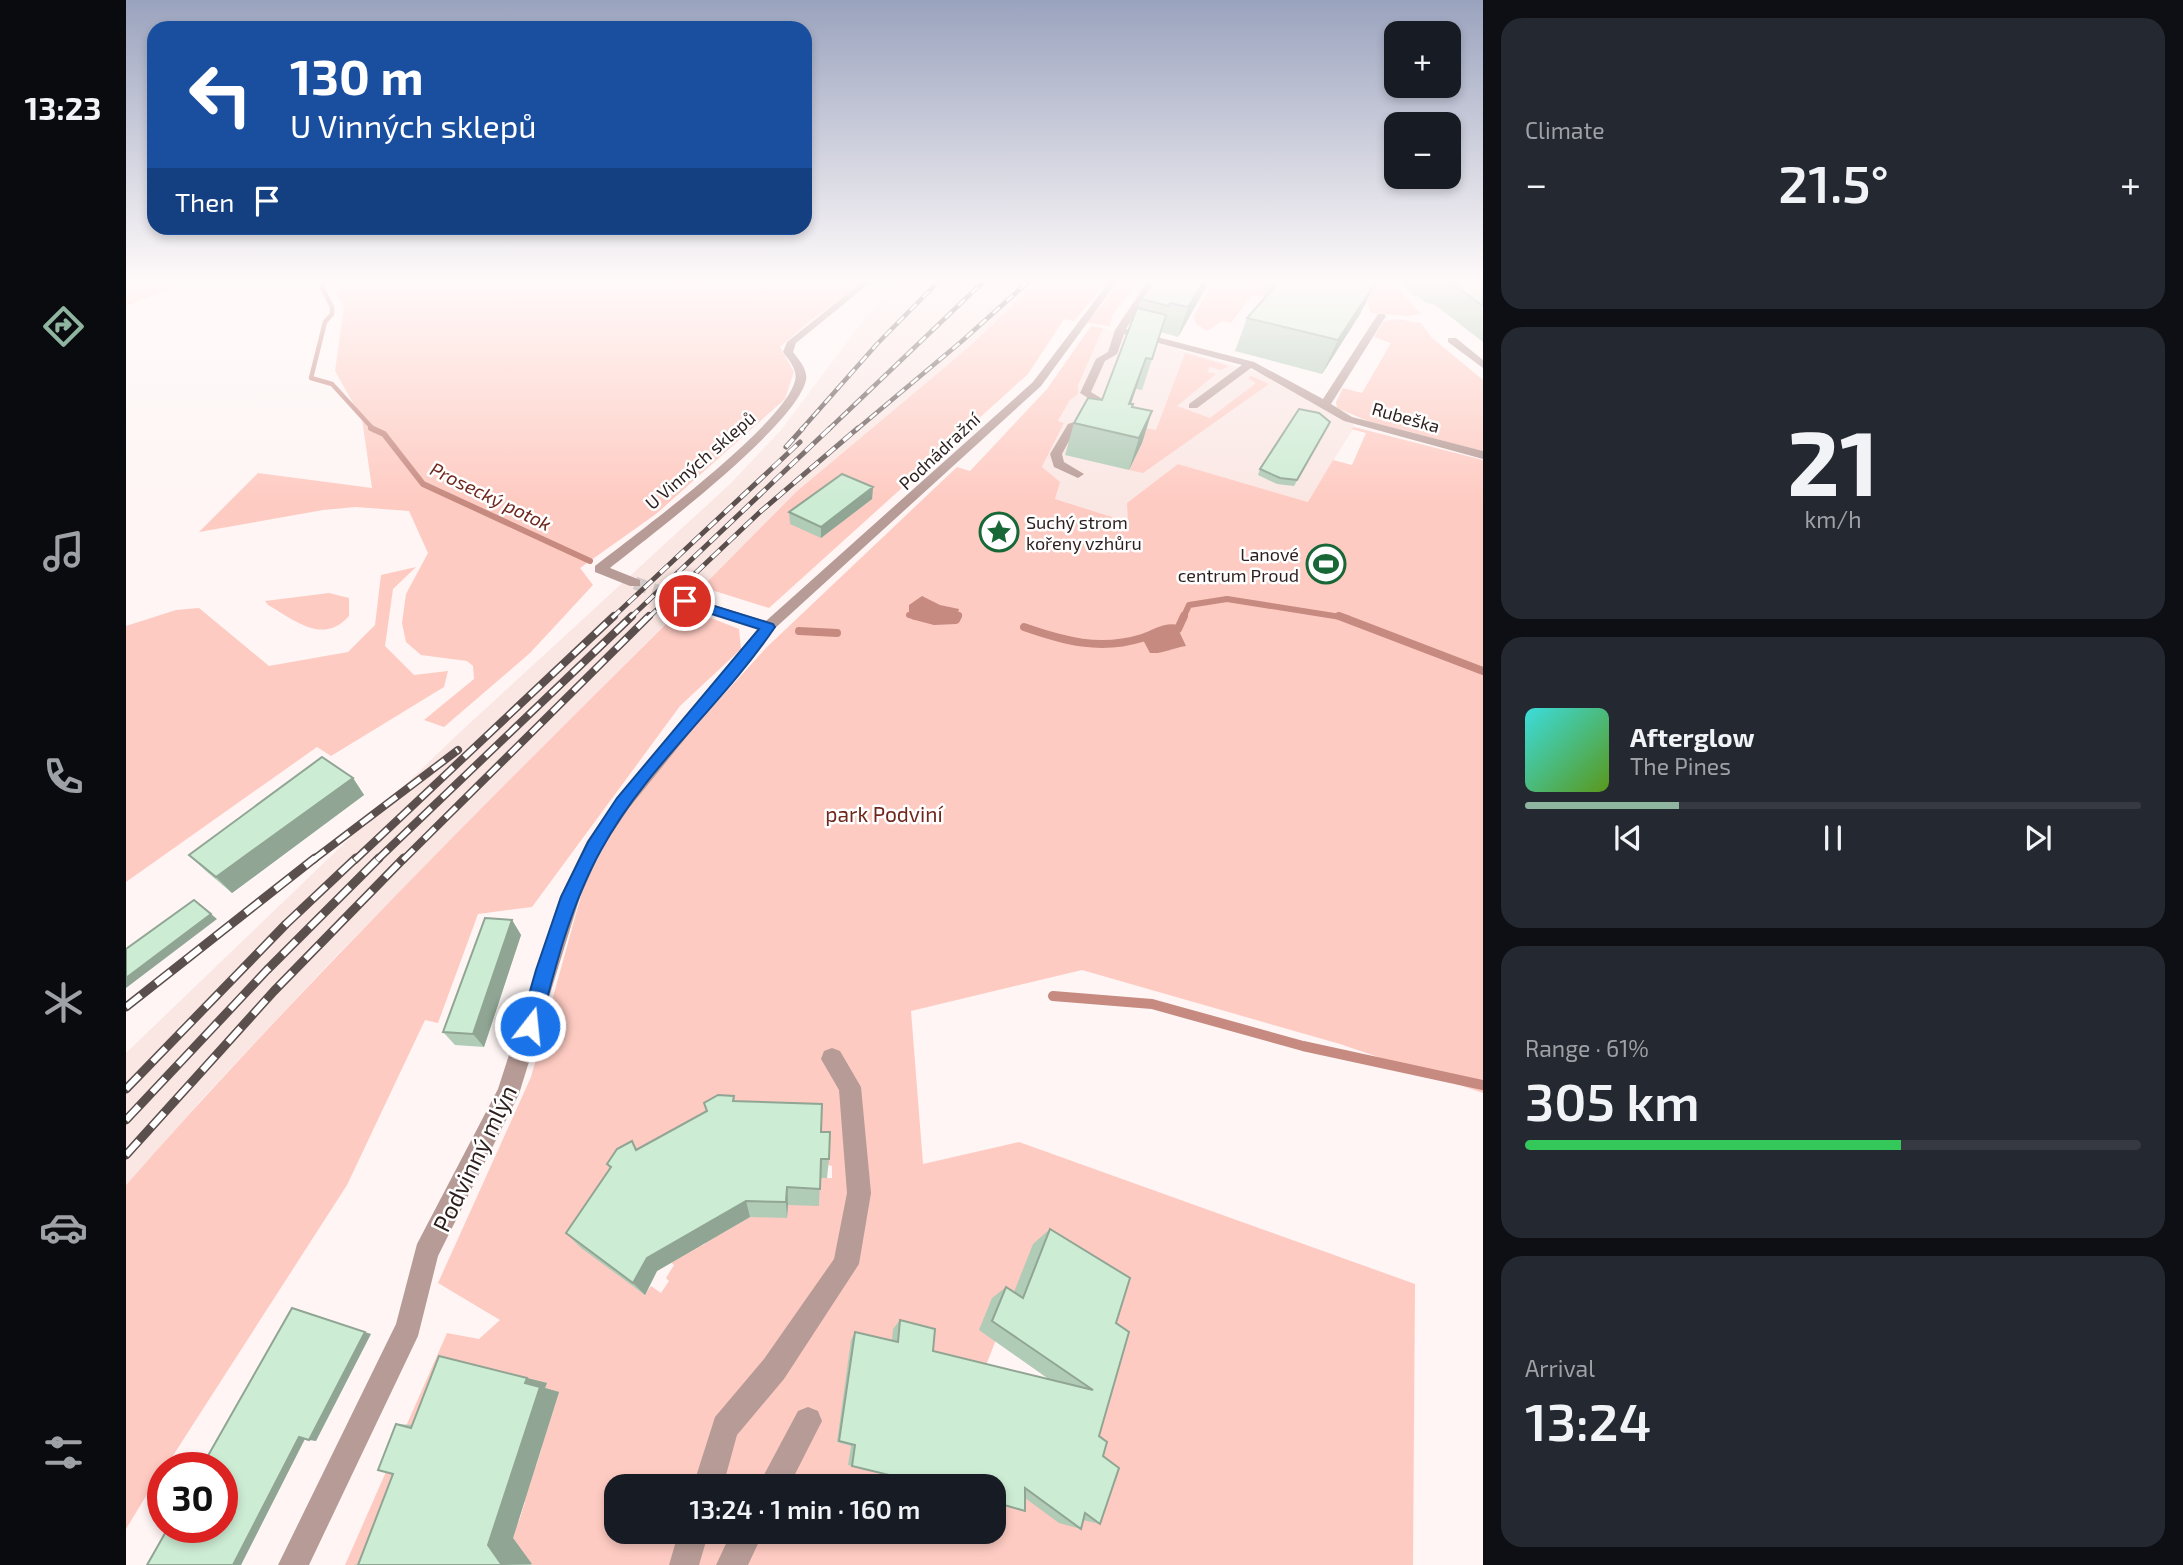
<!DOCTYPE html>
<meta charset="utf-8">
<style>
body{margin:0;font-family:"Exo 2",sans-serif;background:#242831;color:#f1f3f6;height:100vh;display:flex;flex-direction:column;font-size:26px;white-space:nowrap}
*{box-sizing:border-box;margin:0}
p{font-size:23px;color:#9ea1a6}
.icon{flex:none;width:38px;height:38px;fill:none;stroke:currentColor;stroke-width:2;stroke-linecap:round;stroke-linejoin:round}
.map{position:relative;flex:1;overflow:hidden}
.panel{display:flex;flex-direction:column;gap:18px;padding:18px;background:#0d0f14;width:700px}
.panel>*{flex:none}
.hud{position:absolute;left:21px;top:21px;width:665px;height:214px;border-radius:21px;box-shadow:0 4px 10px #0003;background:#1a4fa0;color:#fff;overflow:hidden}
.buttons{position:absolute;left:1258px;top:21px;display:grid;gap:14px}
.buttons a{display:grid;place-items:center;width:77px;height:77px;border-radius:14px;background:#171b24;box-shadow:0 4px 10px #0003;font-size:35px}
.speed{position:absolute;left:21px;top:1452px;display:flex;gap:14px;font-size:35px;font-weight:700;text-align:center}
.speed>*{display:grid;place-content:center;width:91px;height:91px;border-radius:50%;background:#171b24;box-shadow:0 4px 10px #0003;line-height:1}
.speed .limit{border:10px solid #d22;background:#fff;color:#111}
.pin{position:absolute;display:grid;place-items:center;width:60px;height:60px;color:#fff;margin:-30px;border:4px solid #fff;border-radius:50%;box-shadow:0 2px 7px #0007}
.me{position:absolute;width:77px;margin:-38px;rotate:16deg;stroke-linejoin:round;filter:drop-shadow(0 0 5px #0008)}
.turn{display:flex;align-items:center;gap:24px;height:147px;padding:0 28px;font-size:32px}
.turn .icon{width:91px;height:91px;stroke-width:2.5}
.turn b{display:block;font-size:49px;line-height:60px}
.then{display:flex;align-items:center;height:66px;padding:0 28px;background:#0003;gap:14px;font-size:26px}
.big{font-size:52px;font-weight:600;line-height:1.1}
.panel .card{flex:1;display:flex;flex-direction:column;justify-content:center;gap:10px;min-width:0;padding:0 24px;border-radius:21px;background:#242831}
.panel .dial{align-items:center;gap:0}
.dial b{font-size:91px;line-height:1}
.song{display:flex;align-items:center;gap:21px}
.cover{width:84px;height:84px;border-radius:10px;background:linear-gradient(135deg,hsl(180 70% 55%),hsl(90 70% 35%))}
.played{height:7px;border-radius:4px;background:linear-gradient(90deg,#8fb4a0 25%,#363941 25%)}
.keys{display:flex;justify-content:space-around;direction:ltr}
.heat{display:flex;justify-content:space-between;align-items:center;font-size:38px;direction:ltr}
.charge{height:10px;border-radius:5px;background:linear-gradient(90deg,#34c759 61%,#363941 0)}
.trip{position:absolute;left:478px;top:1474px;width:402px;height:70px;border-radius:21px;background:#171b24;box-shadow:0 4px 10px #0003;font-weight:600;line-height:70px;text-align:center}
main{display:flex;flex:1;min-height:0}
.tabs{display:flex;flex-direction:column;width:126px;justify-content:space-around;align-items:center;background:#090b0e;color:#9ea1a6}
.tabs .icon{width:49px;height:49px}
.tabs .active{color:#8fb4a0}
.tabs b{font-size:32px;color:#f1f3f6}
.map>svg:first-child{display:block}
.built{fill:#fae7e3}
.green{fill:#fecbc2;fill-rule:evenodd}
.water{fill:#c68a80}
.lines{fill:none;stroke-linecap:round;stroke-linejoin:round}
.stream-far3{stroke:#c68a80;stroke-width:4.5}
.stream-far2{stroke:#c68a80;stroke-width:6}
.stream-far1{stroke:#c68a80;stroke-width:8}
.stream{stroke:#c68a80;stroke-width:10}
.minor-tunnel{stroke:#d4cac9;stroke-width:13;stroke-dasharray:13 6;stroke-linecap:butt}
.minor{fill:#b79b96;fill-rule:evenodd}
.rail-far3-casing{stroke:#5b4f4d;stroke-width:4.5}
.rail-far2-casing{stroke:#5b4f4d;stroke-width:5}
.rail-far1-casing{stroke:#5b4f4d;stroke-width:8}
.rail-casing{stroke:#5b4f4d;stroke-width:9}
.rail-far3{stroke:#fff;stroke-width:2.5;stroke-dasharray:9;stroke-linecap:butt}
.rail-far2{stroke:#fff;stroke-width:3.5;stroke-dasharray:11;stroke-linecap:butt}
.rail-far1{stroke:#fff;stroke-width:5;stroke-dasharray:15;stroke-linecap:butt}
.rail{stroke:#fff;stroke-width:6;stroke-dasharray:19;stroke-linecap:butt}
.wall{fill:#b0cbb6}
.shaded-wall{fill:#90a594}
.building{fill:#cdecd4;stroke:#90a594;stroke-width:2}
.route{fill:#1a73e8;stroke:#114b97;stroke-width:2}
.labels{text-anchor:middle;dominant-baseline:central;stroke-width:5;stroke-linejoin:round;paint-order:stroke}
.far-street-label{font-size:18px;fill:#2d1f1d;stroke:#fff}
.far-poi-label{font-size:18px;fill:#2d1f1d;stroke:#fff;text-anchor:start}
.far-water-label{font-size:19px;font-style:italic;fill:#6f261d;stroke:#fff}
.park-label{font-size:21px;fill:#70271d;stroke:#fff}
.near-street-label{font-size:24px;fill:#2d1f1d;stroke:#fff}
</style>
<main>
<nav class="tabs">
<b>13:23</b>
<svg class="icon active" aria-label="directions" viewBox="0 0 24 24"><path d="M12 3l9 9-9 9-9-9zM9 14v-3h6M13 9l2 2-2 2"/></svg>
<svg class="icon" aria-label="music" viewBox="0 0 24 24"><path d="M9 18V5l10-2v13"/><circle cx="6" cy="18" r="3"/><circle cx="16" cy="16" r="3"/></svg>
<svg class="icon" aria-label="phone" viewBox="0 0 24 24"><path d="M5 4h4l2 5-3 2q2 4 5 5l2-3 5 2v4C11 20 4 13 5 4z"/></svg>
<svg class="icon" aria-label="climate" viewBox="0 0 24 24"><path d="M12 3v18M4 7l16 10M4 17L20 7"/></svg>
<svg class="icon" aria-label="car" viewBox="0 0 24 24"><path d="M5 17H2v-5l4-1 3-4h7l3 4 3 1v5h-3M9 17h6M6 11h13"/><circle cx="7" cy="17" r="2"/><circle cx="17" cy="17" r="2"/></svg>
<svg class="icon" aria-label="filters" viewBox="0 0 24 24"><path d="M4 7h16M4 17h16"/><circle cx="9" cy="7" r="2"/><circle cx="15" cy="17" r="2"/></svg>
</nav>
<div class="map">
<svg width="1357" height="1565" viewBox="0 0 1357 1565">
<rect width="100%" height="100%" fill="#fef5f4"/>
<path class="built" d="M 765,282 L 911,282 L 843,347 L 671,491 L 210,956 L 76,1099 L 0,1185 L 0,1053 L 331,735 L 604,484 L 655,430 L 743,313 L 774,284 Z
M 977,328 L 1134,373 L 1227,424 L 1228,427 L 1182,502 L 1052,464 L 1002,522 L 929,499 L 933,482 L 916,468 L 938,423 L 932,422 L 944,400 L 952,394 L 952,387 Z"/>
<path class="green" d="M 20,282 L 60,282 L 0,306 L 0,288 Z
M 205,282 L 498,282 C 528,285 567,292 596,282 L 737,282 L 684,321 L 654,347 L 668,372 L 659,399 L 530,514 L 454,568 L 467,585 L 404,653 L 318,727 L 298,720 L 348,679 L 347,666 L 341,661 L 295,655 L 280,642 L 276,623 L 280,594 L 302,553 L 283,511 L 230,507 L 197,510 L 73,532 L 132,473 L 246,488 L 236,419 L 209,371 L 218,307 Z
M 911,282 L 981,282 L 948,321 L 938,319 L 902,374 L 643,608 L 576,587 L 671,491 L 843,347 Z
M 994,282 L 1010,282 L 986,316 L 984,326 L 961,323 Z
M 1122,282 L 1134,282 L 1136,290 L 1188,296 L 1172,304 L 1126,295 L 1105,323 L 1096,321 L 1081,331 L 1070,324 L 1068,316 L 1084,287 L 1108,290 L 1119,288 Z
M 1235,282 L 1266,282 L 1295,314 L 1281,316 L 1245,313 Z
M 1270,319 L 1295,323 L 1305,337 L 1357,380 L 1357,451 L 1244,422 L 1211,408 L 1210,402 L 1217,388 L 1236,393 L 1265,343 L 1248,337 L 1258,321 Z
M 965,326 L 977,328 L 952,386 L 952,394 L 944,400 L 932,421 L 938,423 L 916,467 L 934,482 L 929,499 L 1002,522 L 1001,503 L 1052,464 L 1182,502 L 1207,460 L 1226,465 L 1240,433 L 1225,429 L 1228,427 L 1357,460 L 1357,1093 L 1214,1044 L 956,970 L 785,1011 L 797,1164 L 893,1142 L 1289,1284 L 1287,1565 L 406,1565 L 396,1551 L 382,1541 L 388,1520 L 393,1521 L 399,1502 L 385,1497 L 410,1465 L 416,1447 L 251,1565 L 219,1565 L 321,1333 L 353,1339 L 374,1320 L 312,1283 L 405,1077 L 459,881 L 506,795 L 641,647 L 831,467 L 844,471 L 921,389 ZM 702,1165 L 706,1166 L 706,1178 L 694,1178 L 662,1205 L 661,1218 L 609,1210 L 578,1240 L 579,1244 L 541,1259 L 548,1265 L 540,1278 L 543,1281 L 535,1293 L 525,1286 L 519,1294 L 456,1248 ZM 882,1309 L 948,1390 L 882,1487 L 881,1506 L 868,1503 L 868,1531 L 490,1531 L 490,1486 L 820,1486 L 783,1462 L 781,1480 L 767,1477 L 767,1470 L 723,1465 L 725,1446 L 711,1442 L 765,1350 L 857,1373 Z
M 1059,353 L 1103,366 L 1095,370 L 1084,367 L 1081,372 L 1090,374 L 1051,406 L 1084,418 L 1130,383 L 1122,378 L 1125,376 L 1143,384 L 1017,473 L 1003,470 L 1015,444 L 1014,427 L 1030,430 Z
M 290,567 L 267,589 L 259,646 L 288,675 L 322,671 L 318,687 L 205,756 L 191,747 L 0,882 L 0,626 L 50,610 L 73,608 L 143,666 L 222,652 L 249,625 L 255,575 Z
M 203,593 L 223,598 L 223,616 C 197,645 170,621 142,605 L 139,601 Z
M 557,607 L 613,629 L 615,649 L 554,706 L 406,907 L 352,914 L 312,1023 L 299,1020 L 221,1185 L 39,1468 L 37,1468 L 0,1529 L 0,1185 C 177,984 367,796 557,607 Z"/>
<path class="water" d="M 796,596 L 814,605 L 833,609 L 830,620 L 808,621 L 783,615 L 783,605 Z
M 1042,627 L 1052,629 L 1060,646 C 1046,648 1038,654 1024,653 L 1016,638 Z"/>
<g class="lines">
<path class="stream-far3" d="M 199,282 L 196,287 L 206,307 L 206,314 L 199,322 L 185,378 L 206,384 L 248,430"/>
<path class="stream-far2" d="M 245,428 L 258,434 L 297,484 L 464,561
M 783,615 L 796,618
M 831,618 L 833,615
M 1057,618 L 1063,605 L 1101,599 L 1221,618"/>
<path class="stream-far1" d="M 789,616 L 808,621 L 830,620 L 832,616
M 1213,616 L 1357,671
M 898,627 C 938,641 974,651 1016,638 C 1029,634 1038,626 1052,629 L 1058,616
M 673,631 L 711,633"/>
<path class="stream" d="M 927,996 L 1026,1004 L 1177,1046 L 1357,1085"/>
<path class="minor-tunnel" d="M 509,583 L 559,601"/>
<path class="minor" d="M 736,282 L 745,282 L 670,343 L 667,352 C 673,360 682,370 680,380 C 670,426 525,535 484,568 L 514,580 L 514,586 L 504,586 L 469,572 L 469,566 C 510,534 658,425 669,381 C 672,370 663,360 657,352 L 661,342 Z
M 983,282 L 991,282 L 915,386 L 647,630 L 503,808 L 475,850 L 454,897 L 393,1094 L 312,1256 L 292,1336 L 183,1565 L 152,1565 L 270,1324 L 291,1244 L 372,1089 L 434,897 L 461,841 L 491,798 L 632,629 L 554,604 L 552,601 L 559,596 L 640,621 L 907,382 Z
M 1021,282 L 1029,282 L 1000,329 L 1128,362 L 1197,399 L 1252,314 L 1258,314 L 1260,316 L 1205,404 L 1226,417 L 1357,451 L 1357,459 L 1218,421 L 1125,368 L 1071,408 L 1063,408 L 1063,404 L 1116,365 L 998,334 L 991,354 L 979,361 L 965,392 L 978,400 L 966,423 L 950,428 L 936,454 L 938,462 L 958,474 L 952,478 L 928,467 L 924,454 L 942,424 L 958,419 L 967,401 L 954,393 L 970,359 L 982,352 L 989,330 Z
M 1322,338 L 1330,338 L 1357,360 L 1357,368 L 1322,342 Z
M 706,1048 L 714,1051 L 735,1087 L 745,1193 L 733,1264 L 658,1379 L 611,1435 L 597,1486 L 567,1486 L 589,1417 L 638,1359 L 708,1259 L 721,1193 L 713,1090 L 695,1059 L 698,1051 Z
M 682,1407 L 692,1411 L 696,1421 L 663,1486 L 632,1486 L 672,1411 Z
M 553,1531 L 583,1531 L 573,1565 L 543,1565 Z
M 606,1531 L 638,1531 L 622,1565 L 590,1565 Z"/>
<defs>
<path id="rail-far3" d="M 675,430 L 751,344 L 812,282
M 702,430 L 857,282
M 730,430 L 836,341 L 902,282"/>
<path id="rail-far2" d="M 660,447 L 677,428
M 486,618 L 674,442
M 504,618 L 704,428
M 522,618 L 634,512 L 732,428"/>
<path id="rail-far1" d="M 187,860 L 332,750
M 229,860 L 488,616
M 251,860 L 506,616
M 277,860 L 523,616"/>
<path id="rail" d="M 0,1007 L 189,858
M 0,1089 L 160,924 L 230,858
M 0,1120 L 141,970 L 253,858
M 0,1155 L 148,991 L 278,858"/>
</defs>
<use href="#rail-far3" class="rail-far3-casing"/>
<use href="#rail-far2" class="rail-far2-casing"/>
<use href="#rail-far1" class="rail-far1-casing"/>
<use href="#rail" class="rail-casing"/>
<use href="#rail-far3" class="rail-far3"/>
<use href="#rail-far2" class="rail-far2"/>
<use href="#rail-far1" class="rail-far1"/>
<use href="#rail" class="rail"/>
</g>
<path class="wall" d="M 1083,282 L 1052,337 L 1035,332 L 1016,390 L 1010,389 L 1005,404 L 1006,407 L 1026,411 L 1016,443 L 1003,470 L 939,455 L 948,423 L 976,400 L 1015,299 Z
M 1136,282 L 1250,282 L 1234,314 L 1196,374 L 1109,351 L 1121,318 L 1138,299 Z
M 1274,282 L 1356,282 L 1357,342 L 1308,304 L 1300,303 L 1292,296 L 1288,296 Z
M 1204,422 L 1168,486 L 1151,484 L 1132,475 L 1134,469 Z
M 747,487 L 746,499 L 695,538 L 664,524 L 663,512 Z
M 227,778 L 238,795 L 106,893 L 80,871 L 63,855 Z
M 386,920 L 395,935 L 358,1047 L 329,1045 L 317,1032 Z
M 608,1096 L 609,1101 L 695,1132 L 703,1159 L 701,1178 L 694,1178 L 693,1206 L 662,1205 L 661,1218 L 624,1217 L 531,1271 L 519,1295 L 455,1248 L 440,1233 L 484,1169 L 481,1164 L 506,1141 L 511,1149 L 580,1112 L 578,1103 Z
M 924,1229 L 990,1323 L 973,1436 L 977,1456 L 974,1524 L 957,1520 L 955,1529 L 933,1523 L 899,1498 L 899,1511 L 868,1503 L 868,1486 L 808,1486 L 722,1465 L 725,1446 L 711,1442 L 725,1340 L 729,1332 L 766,1341 L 767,1329 L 774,1320 L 807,1351 L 924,1380 L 853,1330 L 866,1298 L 880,1287 L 888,1292 L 907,1244 Z
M 401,1378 L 421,1383 L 419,1388 L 433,1392 L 387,1538 L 406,1565 L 227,1565 L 232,1564 L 267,1474 L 270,1424 L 287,1425 Z"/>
<path class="shaded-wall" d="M 1077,282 L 1083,282 L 1052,337 L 1062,307 Z
M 1250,282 L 1234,314 L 1196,374 L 1212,340 Z
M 1020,358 L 1010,389 L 994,435 L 1003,404 Z
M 1026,411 L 1016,443 L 1003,470 L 1013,438 Z
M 747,487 L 746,499 L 695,538 L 695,527 Z
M 227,778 L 238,795 L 106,893 L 90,877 Z
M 85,914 L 91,919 L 0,988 L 0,978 Z
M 386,920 L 395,935 L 358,1047 L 347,1034 Z
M 661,1187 L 662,1205 L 661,1218 L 660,1202 Z
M 620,1201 L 624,1217 L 531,1271 L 519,1295 L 507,1283 L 521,1258 Z
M 166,1308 L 245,1334 L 190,1441 L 183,1440 Z
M 401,1378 L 421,1383 L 419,1388 L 433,1392 L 387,1538 L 406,1564 L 376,1565 L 362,1545 Z
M 173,1437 L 180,1437 L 115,1565 L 107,1565 Z"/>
<path class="building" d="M 1027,282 L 1077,282 L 1062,307 L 1044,303 L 1043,306 L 1015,299 Z
M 1153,282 L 1250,282 L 1212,340 L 1121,318 Z
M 1324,282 L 1356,282 L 1357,306 Z
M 1011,308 L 1040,315 L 1026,359 L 1020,358 L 1003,404 L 1007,404 L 1006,407 L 1026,411 L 1013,438 L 948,423 L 962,398 L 976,400 Z
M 1173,409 L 1193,413 L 1204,422 L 1171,480 L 1154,478 L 1134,469 Z
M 716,474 L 747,487 L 695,527 L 663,512 Z
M 196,757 L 227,778 L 90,877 L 63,855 Z
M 68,900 L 85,914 L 0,978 L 0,949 Z
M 359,918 L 386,920 L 347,1034 L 317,1032 Z
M 592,1095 L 608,1096 L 607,1101 L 696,1104 L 695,1132 L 704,1132 L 703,1159 L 695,1159 L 694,1189 L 661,1187 L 660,1202 L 620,1201 L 521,1258 L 507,1283 L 440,1233 L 485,1167 L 481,1164 L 491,1149 L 506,1141 L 510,1150 L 581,1111 L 578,1103 Z
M 924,1229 L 1004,1278 L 990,1323 L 1003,1332 L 973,1436 L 981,1442 L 977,1456 L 993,1468 L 974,1524 L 959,1513 L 955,1529 L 899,1488 L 899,1511 L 868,1502 L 868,1486 L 808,1486 L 726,1466 L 729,1445 L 713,1441 L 729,1332 L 772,1342 L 774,1320 L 809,1329 L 807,1351 L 967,1390 L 866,1321 L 880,1287 L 897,1298 Z
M 166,1308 L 239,1332 L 183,1440 L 173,1437 L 107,1565 L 21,1565 L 42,1528 L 96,1528 L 96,1468 L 75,1468 Z
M 313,1356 L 401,1378 L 399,1383 L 414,1387 L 362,1545 L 376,1565 L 232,1565 L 267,1474 L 252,1470 L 270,1424 L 285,1428 Z"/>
<linearGradient id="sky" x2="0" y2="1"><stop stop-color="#9aa3be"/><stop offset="0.56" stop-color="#fffafa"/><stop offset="1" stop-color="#fffafa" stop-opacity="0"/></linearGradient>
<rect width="1357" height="501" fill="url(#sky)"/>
<path class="route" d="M 559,597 L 647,624 L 649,627 C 596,705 520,767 475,850 C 445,904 429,967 414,1026 L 411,1033 L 404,1036 L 397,1033 L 394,1026 L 410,970 L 435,897 L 462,842 L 491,798 L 633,629 L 554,604 L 554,598 Z"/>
<defs>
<symbol id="sight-ring" viewBox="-11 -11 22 22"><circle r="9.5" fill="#fff" stroke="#186737" stroke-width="1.5"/><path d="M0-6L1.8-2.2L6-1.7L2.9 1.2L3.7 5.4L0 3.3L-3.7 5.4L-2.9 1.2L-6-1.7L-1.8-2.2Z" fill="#186737"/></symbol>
<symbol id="stadium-ring" viewBox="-11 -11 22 22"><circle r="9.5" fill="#fff" stroke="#186737" stroke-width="1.5"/><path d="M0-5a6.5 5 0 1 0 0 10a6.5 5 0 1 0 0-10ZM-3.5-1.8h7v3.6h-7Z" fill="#186737"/></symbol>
</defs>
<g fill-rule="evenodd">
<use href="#sight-ring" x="851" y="510" width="44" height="44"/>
<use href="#stadium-ring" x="1178" y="542" width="44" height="44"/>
</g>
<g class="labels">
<g class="far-street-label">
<text transform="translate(1280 417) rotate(16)">Rubeška</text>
<text transform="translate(813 451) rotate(-43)">Podnádražní</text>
<text transform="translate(574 460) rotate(-41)">U Vinných sklepů</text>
</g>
<g class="far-poi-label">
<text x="900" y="522">Suchý strom<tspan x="900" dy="21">kořeny vzhůru</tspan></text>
<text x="1173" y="554" text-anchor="end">Lanové<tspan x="1173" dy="21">centrum Proud</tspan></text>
</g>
<g class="far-water-label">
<text transform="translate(365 496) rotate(26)">Prosecký potok</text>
</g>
<g class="park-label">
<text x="758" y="813">park Podviní</text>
</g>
<g class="near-street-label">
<text transform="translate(348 1158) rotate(-64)">Podvinný mlýn</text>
</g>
</g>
</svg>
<div class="buttons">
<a>+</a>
<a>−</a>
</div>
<div class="speed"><div class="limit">30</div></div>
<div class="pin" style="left:559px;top:601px;background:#d93025"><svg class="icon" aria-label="arrive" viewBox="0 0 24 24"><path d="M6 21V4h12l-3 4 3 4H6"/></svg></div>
<svg class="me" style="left:404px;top:1026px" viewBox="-20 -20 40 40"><circle r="17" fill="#1a73e8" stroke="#fff" stroke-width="3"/><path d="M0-11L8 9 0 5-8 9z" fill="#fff"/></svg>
<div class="trip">13:24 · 1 min · 160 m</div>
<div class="hud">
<div class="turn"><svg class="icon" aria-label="left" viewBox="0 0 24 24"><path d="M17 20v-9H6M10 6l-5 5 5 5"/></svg><div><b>130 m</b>U Vinných sklepů</div></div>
<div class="then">Then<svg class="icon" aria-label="arrive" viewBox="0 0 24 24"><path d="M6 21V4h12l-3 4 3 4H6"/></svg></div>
</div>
</div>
<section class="panel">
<div class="card"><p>Climate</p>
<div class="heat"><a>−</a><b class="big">21.5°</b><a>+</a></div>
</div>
<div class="card dial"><b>21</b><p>km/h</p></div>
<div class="card">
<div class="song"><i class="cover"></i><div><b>Afterglow</b><p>The Pines</p></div></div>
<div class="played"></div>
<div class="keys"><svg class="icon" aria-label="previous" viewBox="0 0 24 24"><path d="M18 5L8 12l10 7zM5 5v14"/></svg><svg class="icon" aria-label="pause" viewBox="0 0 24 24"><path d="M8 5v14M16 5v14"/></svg><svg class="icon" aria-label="next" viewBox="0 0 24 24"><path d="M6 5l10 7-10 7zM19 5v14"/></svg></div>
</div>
<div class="card"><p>Range · 61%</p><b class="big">305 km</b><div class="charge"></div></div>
<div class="card"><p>Arrival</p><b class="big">13:24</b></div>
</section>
</main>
